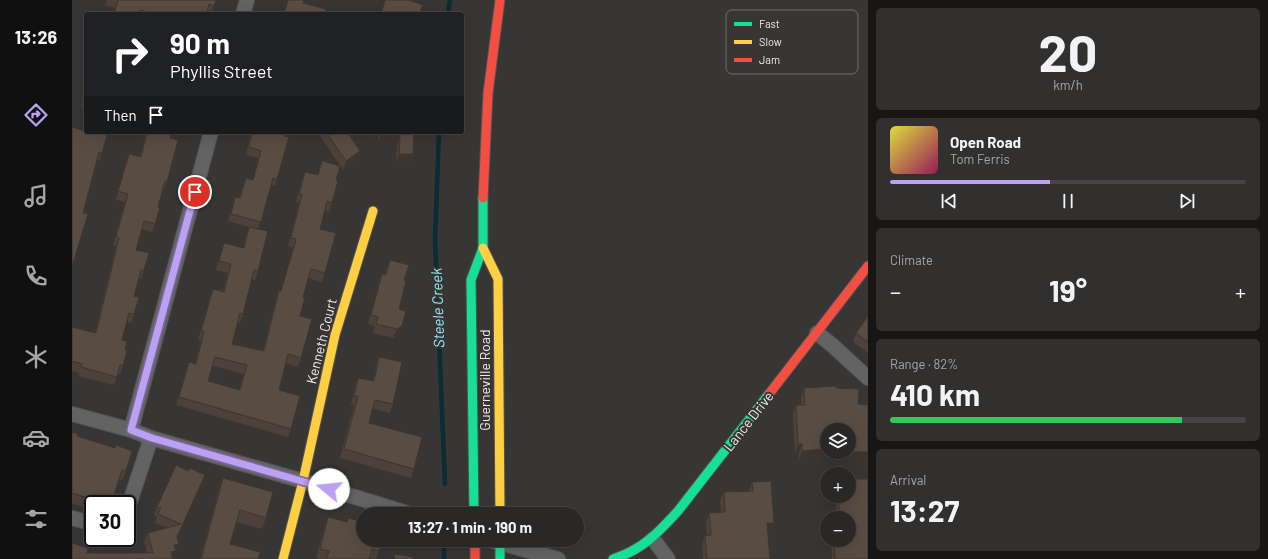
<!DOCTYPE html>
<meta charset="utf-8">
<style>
body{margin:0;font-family:Barlow,sans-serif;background:#32302f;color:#f1f3f6;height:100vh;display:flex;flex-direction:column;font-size:15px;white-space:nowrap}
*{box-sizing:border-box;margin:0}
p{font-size:13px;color:#a5a6a7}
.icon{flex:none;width:22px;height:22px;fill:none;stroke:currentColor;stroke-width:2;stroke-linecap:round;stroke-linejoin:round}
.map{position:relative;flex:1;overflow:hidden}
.details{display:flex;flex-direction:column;gap:8px;padding:8px;background:#171615;width:400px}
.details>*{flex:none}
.banner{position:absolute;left:12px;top:12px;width:380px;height:122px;border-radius:4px;box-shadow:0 4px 16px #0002,0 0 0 1px #464444;background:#202124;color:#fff;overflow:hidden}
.tools{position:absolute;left:748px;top:423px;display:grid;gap:8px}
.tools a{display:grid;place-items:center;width:36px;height:36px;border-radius:50%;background:#2a2827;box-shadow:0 4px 16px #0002,0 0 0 1px #464444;font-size:20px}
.speed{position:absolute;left:12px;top:495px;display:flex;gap:8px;font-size:20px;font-weight:700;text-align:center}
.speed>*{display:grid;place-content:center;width:52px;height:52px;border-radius:50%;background:#2a2827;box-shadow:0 4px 16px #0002,0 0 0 1px #464444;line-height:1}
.speed .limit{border:2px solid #111;border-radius:6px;background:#fff;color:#111}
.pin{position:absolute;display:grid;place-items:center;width:34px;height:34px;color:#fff;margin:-17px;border:2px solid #fff;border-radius:50%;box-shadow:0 1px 4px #0007}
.me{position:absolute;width:44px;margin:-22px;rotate:287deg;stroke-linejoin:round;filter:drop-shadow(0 0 3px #0008)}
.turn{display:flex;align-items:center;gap:14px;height:84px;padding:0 20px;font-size:18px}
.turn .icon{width:52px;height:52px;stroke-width:2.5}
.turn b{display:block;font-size:28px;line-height:34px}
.then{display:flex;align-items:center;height:38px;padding:0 20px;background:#0003;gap:8px;font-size:15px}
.big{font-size:30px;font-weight:700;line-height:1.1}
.details .tile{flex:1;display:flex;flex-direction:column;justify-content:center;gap:6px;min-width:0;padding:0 14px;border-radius:6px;background:#32302f}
.details .dial{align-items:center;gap:0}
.dial b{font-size:52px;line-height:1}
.song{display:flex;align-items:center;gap:12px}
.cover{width:48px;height:48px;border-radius:6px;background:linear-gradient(135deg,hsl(60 70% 55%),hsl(330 70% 35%))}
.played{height:4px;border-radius:2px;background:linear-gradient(90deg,#bca0f2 45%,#464444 45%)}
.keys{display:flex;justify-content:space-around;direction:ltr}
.heat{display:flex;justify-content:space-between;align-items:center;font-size:22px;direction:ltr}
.charge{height:6px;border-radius:3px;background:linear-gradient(90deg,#34c759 82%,#464444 0)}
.trip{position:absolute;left:284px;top:507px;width:228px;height:40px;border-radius:20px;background:#2a2827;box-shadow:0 4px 16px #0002,0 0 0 1px #464444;font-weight:700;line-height:40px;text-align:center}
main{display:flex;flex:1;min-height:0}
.tabs{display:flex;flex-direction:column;width:72px;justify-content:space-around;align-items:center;background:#111010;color:#a5a6a7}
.tabs .icon{width:28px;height:28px}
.tabs .selected{color:#bca0f2}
.tabs b{font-size:18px;color:#f1f3f6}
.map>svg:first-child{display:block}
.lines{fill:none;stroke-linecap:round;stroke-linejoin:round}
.stream{stroke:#0a2c33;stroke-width:4.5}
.street-casing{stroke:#545352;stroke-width:16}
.fast-casing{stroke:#545352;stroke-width:11}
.slow-casing{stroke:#545352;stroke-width:11}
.jam-casing{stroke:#545352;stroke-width:11}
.street{stroke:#646363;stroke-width:14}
.fast{stroke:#16e098;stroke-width:9}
.slow{stroke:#ffcf43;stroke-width:9}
.jam{stroke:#f24e42;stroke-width:9}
.wall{fill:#4d413a;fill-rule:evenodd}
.shaded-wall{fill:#3e352f}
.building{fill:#594c43;stroke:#3e352f;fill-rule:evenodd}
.route-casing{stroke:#7a689d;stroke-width:10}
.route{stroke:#bca0f2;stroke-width:7}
.labels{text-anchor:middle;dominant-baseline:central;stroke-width:4;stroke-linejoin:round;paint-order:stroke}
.street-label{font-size:14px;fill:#eeebea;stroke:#393533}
.water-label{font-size:15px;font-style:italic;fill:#99e9fc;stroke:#393533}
.key{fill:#393533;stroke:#6f6c6a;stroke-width:1}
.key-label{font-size:11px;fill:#eeebea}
</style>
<main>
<nav class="tabs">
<b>13:26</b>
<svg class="icon selected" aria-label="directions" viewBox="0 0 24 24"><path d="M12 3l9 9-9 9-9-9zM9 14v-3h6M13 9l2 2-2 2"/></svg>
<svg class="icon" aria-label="music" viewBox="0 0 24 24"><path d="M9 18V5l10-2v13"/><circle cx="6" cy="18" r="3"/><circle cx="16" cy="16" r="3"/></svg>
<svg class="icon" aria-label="phone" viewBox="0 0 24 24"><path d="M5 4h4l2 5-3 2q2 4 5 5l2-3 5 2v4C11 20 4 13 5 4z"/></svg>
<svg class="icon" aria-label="climate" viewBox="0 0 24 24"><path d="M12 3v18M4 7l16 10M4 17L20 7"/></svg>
<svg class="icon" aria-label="car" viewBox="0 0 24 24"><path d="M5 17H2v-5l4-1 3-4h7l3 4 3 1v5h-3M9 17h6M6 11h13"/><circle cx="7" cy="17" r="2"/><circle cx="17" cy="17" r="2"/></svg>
<svg class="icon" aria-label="filters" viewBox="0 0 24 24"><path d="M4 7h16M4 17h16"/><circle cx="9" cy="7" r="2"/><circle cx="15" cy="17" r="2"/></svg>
</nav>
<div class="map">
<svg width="796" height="559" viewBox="0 0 796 559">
<rect width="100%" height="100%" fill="#383634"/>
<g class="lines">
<path class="stream" d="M 376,14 L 378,0
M 367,132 L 363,240 L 373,484
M 372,548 L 372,559"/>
<defs>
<path id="street" d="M 171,14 L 175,0
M 745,333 L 760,345 L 796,378
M 0,414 L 59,430 L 79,438 L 231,481 L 338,514
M 59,430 L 139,132
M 55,511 L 79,438
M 0,518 L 21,524
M 581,539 L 596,559
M 417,540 L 486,559"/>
<path id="fast" d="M 402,514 L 399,280 L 411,248 L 411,198
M 428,540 L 428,559
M 541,559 C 570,550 586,533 606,511 L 697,394"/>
<path id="slow" d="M 411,248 L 426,279 L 428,514
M 211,559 L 231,481 L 263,335 L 301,211"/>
<path id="jam" d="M 411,198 L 416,93 L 428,0
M 697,394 L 796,266
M 403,540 L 403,559"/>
</defs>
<use href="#street" class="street-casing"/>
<use href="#fast" class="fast-casing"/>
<use href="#slow" class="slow-casing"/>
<use href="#jam" class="jam-casing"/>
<use href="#street" class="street"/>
<use href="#fast" class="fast"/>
<use href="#slow" class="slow"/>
<use href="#jam" class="jam"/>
</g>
<path class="wall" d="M 35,0 L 144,0 L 139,14 L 135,13 L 134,14 L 41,14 L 43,8 L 33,5 Z
M 14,70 L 14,84 L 10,83 Z
M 14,90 L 14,107 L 9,106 Z
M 14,122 L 14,132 L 30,153 L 27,161 L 25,160 L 11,213 L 0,267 L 12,131 Z
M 74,132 L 100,132 L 98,138 L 95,182 L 92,190 L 90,190 L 86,207 L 83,224 L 80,232 L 70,229 L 64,250 L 72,270 L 69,279 L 67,278 L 62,296 L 62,314 L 59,323 L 55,321 L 50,340 L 53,350 L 51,366 L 48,374 L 46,374 L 42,385 L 6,376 L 7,373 L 0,371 L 0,327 L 23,333 L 44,246 L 41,245 L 53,202 L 44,200 L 54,162 L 57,154 L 68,157 Z
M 179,132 L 213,132 L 205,179 L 203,186 L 199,185 L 186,229 L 186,271 L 183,280 L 180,279 L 171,314 L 168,323 L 166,322 L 160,344 L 191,351 L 204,299 L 207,290 L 209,291 L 221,248 L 216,246 L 227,203 L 224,202 L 230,180 L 233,172 L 246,175 L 250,161 L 264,180 L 260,203 L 257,212 L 253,210 L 248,229 L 253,273 L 250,282 L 236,278 L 231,297 L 228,316 L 229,358 L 226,367 L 214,363 L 207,390 L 219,429 L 216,437 L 104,405 L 117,362 L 123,364 L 129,341 L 126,340 L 138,297 L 141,289 L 151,291 L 156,273 L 144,270 L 149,252 L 152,243 L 171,248 L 174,235 L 177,227 L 156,221 L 163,197 L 167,198 L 174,178 L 181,180 L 186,158 L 174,155 ZM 141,366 L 172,374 L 167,390 L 136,381 Z
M 249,132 L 302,132 L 304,134 L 300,143 L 283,143 L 285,160 L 271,170 L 248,136 Z
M 306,132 L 342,132 L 341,154 L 338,163 L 324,163 L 325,144 L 306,143 Z
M 318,260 L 332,280 L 327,309 L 327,335 L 321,338 L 301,333 L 303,326 L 296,324 L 307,283 L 310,274 L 313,275 Z
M 796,316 L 796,353 L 781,342 L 784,333 Z
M 307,357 L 321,404 L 318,413 L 301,409 L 297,423 L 342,469 L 339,478 L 268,458 L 282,405 L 279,405 L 283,387 L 286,378 L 301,381 L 304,366 Z
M 764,386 L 764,388 L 787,389 L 786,404 L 796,405 L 796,461 L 770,460 L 771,457 L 727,460 L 727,453 L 723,453 L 721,414 L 724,405 L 729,405 L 729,397 L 732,388 ZM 755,430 L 777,430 L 777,452 L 755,452 Z
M 0,432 L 54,471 L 50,480 L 47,479 L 39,504 L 21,504 L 21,510 L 0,503 Z
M 116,471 L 133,475 L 130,484 L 105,538 L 107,544 L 101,558 L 15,553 L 75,553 L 72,542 L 76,533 L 95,528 L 83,523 L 85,517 L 82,515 L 85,507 Z
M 151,478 L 194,518 L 190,529 L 164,522 L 158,544 L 186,559 L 128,559 L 147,489 Z
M 680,482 L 699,532 L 696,532 L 698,559 L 631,559 L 630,545 L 633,536 L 635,536 L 634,522 L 637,513 L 649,512 L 648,501 L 652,492 L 677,491 Z
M 764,496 L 777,496 L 796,559 L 760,559 L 759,540 L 777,540 L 777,518 L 764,518 Z
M 256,517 L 274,522 L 276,518 L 307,551 L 304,559 L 297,558 L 297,559 L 248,559 L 244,558 L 253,526 Z"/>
<path class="shaded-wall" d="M 276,133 L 304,134 L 300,143 L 273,142 Z
M 309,134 L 328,135 L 325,144 L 306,143 Z
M 288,151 L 285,160 L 271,170 L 274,161 Z
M 327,154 L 341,154 L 338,163 L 324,163 Z
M 330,326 L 327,335 L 321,338 L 325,329 Z
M 726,444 L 730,444 L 727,453 L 723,453 Z
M 755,449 L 755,452 L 772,452 L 771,457 L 727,460 L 730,451 Z
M 774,452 L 796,452 L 796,461 L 770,460 Z
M 133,475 L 130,484 L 102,546 L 105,537 Z
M 695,523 L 702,523 L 699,532 L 692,532 Z
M 107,544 L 101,559 L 97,559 L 102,545 Z"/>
<path class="building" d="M 46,0 L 144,0 L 142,6 L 137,4 L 134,14 L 86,14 L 68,10 L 66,14 L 42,14 Z
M 216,0 L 232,0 L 231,3 L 254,9 L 253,14 L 212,14 Z
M 313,0 L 337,0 L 351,5 L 347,14 L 309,14 Z
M 14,92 L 14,98 L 12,98 Z
M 14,124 L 14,132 L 36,132 L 30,153 L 27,152 L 11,213 L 16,214 L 0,267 L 0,127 L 12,131 Z
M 75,132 L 100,132 L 98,138 L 106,140 L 95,182 L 93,181 L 86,207 L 88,208 L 83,224 L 72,221 L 64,250 L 77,253 L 72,270 L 69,270 L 62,296 L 67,297 L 62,314 L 57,313 L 50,340 L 55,341 L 53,350 L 55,351 L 51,366 L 48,365 L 45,377 L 9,367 L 10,364 L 0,361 L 0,327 L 24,333 L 47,238 L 44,237 L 56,194 L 46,191 L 57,154 L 69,157 Z
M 180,132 L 213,132 L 212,136 L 217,137 L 205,179 L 201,178 L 189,222 L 159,214 L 163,197 L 168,198 L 174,178 L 181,180 L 189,151 L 177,147 Z
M 254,132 L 302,132 L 304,134 L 276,133 L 288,151 L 274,161 Z
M 309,132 L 342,132 L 341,154 L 327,154 L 328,135 L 309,134 Z
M 250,161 L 268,166 L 264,180 L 266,181 L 260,203 L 255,201 L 248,229 L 264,233 L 253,273 L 239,269 L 231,297 L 233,297 L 228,316 L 240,319 L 229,358 L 216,354 L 207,390 L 228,396 L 219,429 L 107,397 L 117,362 L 124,364 L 132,332 L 129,331 L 141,289 L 152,292 L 159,264 L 147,261 L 152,243 L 172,248 L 177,227 L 196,231 L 186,271 L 182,270 L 171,314 L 168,313 L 160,344 L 192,351 L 207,290 L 209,291 L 224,239 L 219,238 L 230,194 L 227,194 L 233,172 L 246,175 ZM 143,357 L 175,365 L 168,390 L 136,381 Z
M 318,260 L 337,265 L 332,280 L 334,281 L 327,309 L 334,311 L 330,326 L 325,329 L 304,324 L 306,317 L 299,315 L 310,274 L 314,275 Z
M 796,316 L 796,342 L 784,333 Z
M 307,357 L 330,362 L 321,404 L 303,400 L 297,423 L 350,437 L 342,469 L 272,449 L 286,396 L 282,396 L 286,378 L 302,381 Z
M 764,386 L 764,388 L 787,389 L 786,404 L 796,405 L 796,452 L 777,452 L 777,430 L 755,430 L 755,449 L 730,451 L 730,444 L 726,444 L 724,405 L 733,405 L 732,388 Z
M 0,432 L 6,434 L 5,436 L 43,448 L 44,445 L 60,451 L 54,471 L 50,470 L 39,504 L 34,504 L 0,493 Z
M 104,465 L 116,471 L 118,468 L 133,475 L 105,537 L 107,544 L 102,545 L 104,551 L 99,552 L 101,559 L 0,559 L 0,543 L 16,548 L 15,553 L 81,553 L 76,533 L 109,524 L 86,514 L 89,508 L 85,507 Z
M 151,478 L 201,492 L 194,518 L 168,510 L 158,544 L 188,552 L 186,559 L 129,559 Z
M 777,479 L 796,479 L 796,559 L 763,559 L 762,540 L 777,540 L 777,518 L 767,518 L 767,496 L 777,496 Z
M 699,481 L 702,523 L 695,523 L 698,559 L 635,559 L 633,536 L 639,535 L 637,513 L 653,512 L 652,492 L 681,491 L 680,482 Z
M 256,517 L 275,522 L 276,518 L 291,522 L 291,540 L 310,540 L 307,551 L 300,549 L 297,559 L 254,559 L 257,551 L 248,549 Z
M 323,554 L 341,557 L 340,559 L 343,559 L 322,559 Z"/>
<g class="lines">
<defs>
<path id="route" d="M 123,192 L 59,430 L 80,438 L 257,489"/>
</defs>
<use href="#route" class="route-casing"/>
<use href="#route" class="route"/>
</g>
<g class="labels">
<g class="street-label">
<text transform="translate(249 341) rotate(-76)">Kenneth Court</text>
<text transform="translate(412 380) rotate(-90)">Guerneville Road</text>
<text transform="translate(676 421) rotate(-52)">Lance Drive</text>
</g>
<g class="water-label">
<text transform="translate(365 308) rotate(-92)">Steele Creek</text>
</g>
</g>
<rect x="654" y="10" width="132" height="64" rx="6" class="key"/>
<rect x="662" y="22" width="18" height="4" fill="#16e098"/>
<rect x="662" y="40" width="18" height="4" fill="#ffcf43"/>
<rect x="662" y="58" width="18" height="4" fill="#f24e42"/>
<g class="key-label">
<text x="687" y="28">Fast</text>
<text x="687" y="46">Slow</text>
<text x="687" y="64">Jam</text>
</g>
</svg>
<div class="tools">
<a><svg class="icon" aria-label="layers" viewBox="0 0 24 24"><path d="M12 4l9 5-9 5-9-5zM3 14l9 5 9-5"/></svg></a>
<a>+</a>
<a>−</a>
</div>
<div class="speed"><div class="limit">30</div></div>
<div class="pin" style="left:123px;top:192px;background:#d93025"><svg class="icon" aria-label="arrive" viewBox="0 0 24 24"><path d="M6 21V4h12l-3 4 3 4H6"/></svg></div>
<svg class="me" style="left:257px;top:489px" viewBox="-20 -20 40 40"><circle r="19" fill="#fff"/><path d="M0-13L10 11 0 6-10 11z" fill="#bca0f2"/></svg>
<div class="trip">13:27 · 1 min · 190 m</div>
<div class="banner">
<div class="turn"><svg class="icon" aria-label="right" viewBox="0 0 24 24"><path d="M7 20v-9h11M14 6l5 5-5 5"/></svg><div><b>90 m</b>Phyllis Street</div></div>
<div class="then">Then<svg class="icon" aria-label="arrive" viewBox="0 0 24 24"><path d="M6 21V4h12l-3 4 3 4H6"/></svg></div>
</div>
</div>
<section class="details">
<div class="tile dial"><b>20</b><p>km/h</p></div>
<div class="tile">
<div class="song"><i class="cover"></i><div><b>Open Road</b><p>Tom Ferris</p></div></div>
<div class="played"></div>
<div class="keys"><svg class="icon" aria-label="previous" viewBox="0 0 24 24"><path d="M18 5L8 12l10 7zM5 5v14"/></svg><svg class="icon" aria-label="pause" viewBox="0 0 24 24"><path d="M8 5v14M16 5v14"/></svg><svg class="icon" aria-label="next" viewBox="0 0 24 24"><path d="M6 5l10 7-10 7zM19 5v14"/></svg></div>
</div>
<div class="tile"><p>Climate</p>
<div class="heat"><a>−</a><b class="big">19°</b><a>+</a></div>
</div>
<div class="tile"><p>Range · 82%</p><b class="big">410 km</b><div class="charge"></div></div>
<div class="tile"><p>Arrival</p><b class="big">13:27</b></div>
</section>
</main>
